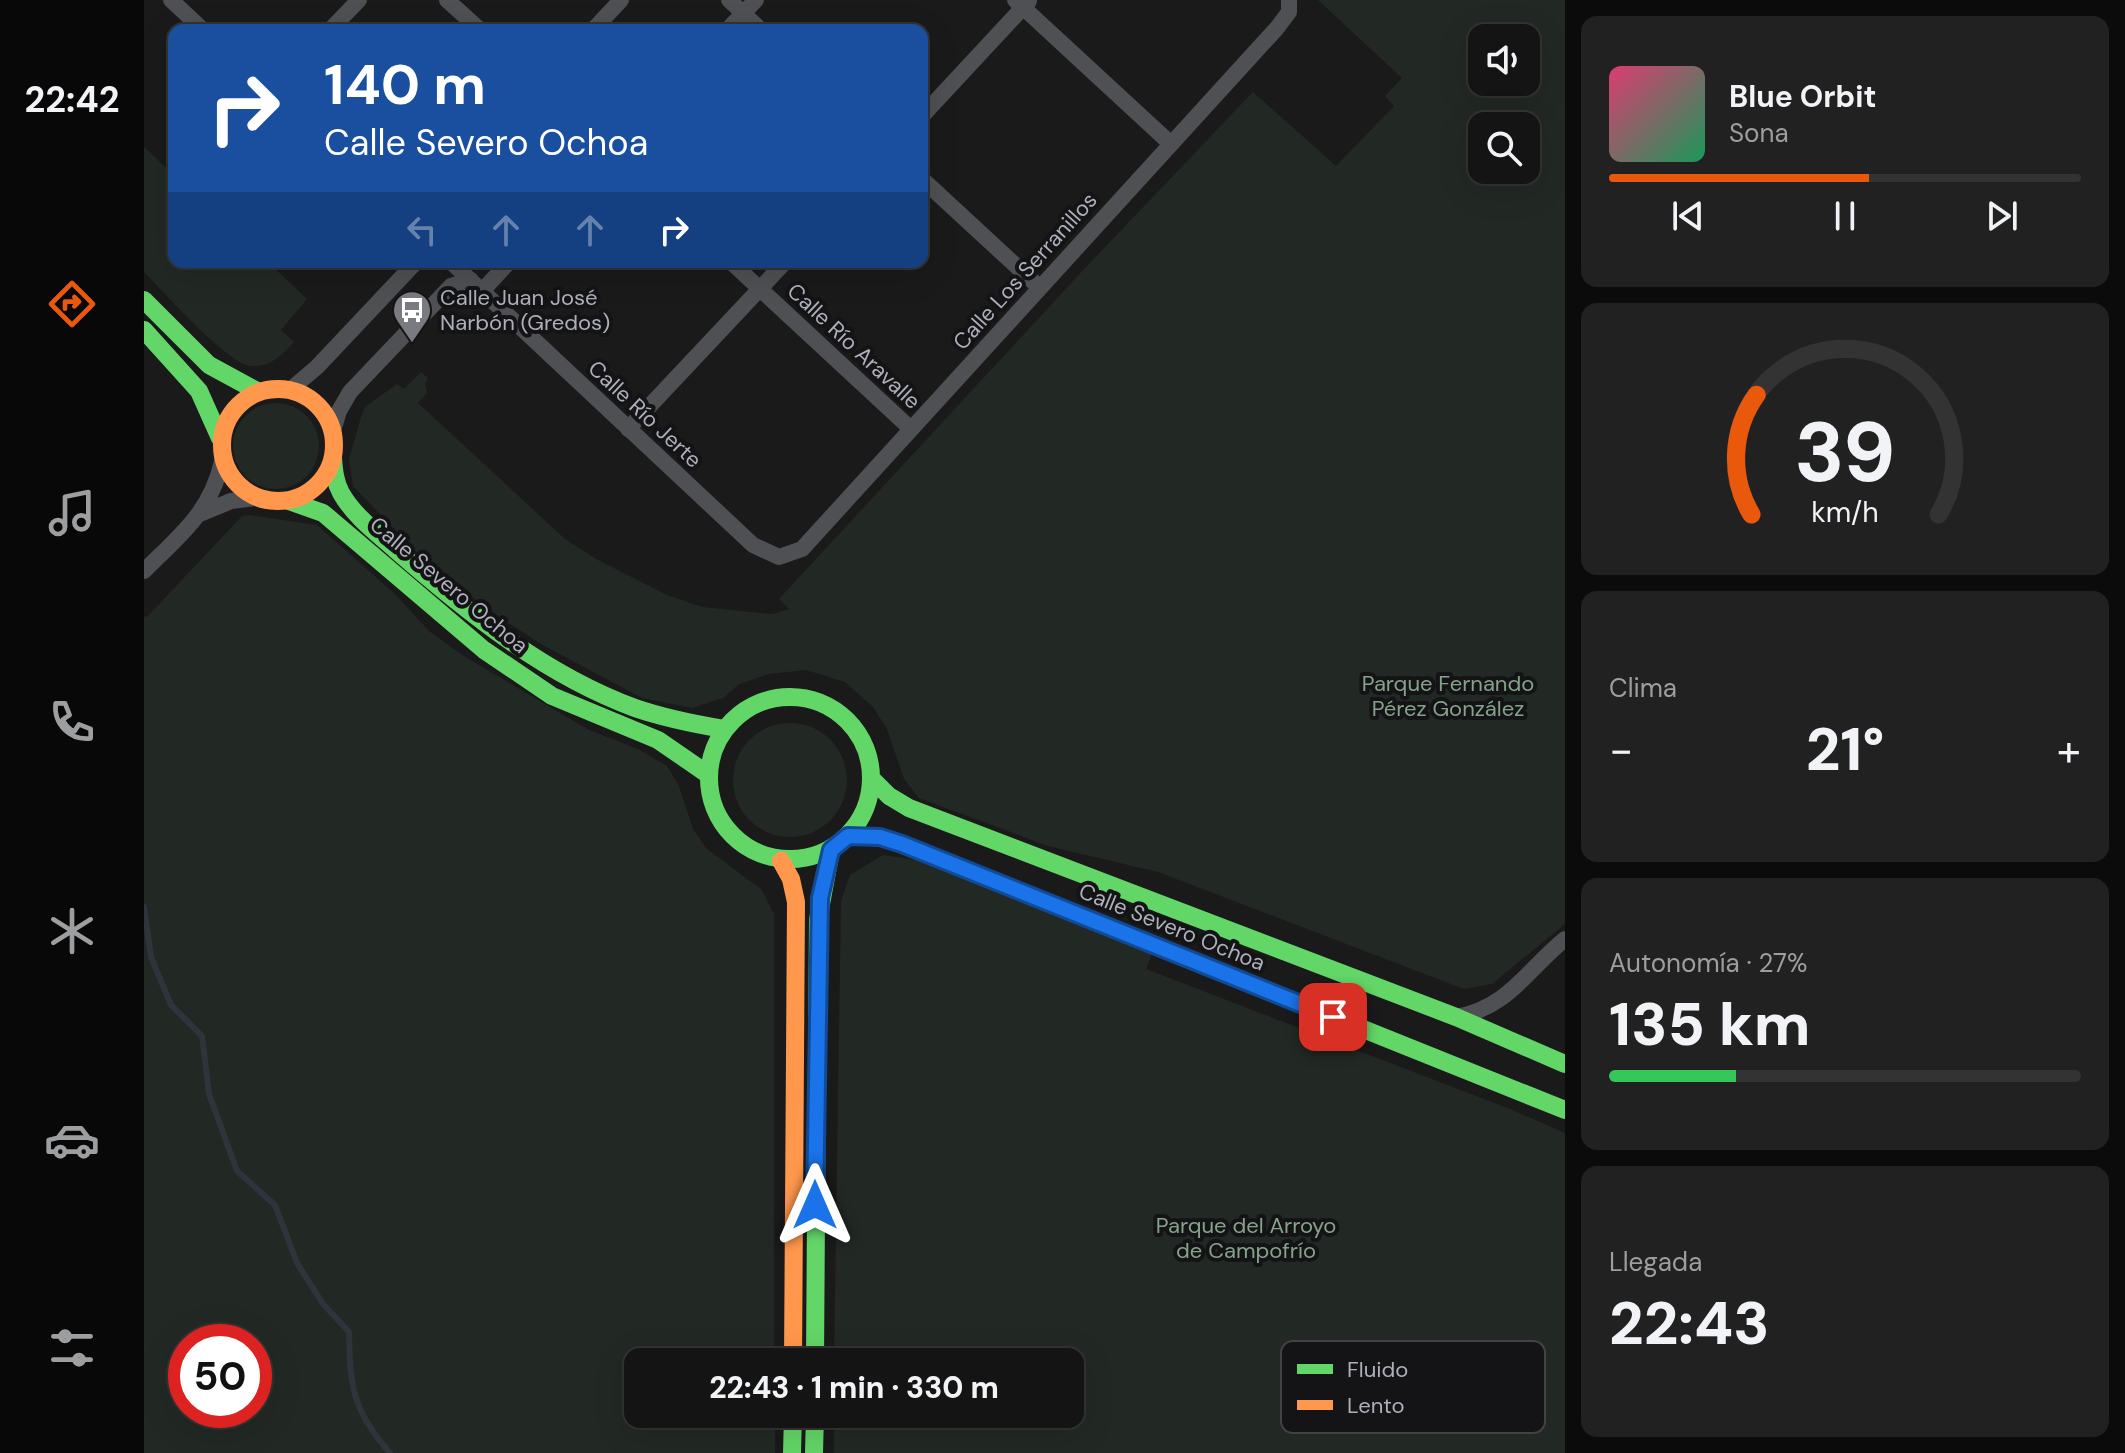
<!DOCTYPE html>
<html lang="es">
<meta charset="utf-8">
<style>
body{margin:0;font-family:"DM Sans",sans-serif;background:#212122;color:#f1f3f6;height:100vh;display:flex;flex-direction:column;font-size:30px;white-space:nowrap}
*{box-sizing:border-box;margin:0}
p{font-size:26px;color:#9d9ea0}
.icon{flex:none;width:44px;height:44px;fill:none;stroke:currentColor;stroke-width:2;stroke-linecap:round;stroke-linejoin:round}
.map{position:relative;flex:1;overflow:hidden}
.details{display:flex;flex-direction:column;gap:16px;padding:16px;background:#0b0b0b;width:560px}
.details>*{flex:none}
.top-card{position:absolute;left:24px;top:24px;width:760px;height:244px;border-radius:16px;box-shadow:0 8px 32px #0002,0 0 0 2px #333334;background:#1a4fa0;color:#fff;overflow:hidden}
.controls{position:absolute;left:1324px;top:24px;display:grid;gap:16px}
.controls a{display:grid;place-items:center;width:72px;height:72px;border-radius:16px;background:#141414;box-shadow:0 8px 32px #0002,0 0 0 2px #333334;font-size:40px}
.speed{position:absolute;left:24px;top:1324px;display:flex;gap:16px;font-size:40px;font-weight:700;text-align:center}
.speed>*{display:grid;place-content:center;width:104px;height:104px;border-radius:50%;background:#141414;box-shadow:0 8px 32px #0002,0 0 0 2px #333334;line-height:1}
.speed .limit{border:12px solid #d22;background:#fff;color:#111}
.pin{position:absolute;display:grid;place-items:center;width:68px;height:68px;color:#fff;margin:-34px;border-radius:16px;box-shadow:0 4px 12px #0006}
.me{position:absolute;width:88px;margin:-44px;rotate:0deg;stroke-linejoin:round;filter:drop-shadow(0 0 6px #0008)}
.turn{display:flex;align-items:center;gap:28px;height:168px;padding:0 24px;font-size:36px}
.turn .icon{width:104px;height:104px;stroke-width:2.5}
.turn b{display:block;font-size:56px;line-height:68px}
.lanes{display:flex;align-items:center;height:76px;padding:0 24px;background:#0003;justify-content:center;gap:40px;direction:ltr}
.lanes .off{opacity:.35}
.big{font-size:60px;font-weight:800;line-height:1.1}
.details .card{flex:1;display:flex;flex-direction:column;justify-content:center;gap:12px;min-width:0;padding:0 28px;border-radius:16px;background:#212122}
.details .dial{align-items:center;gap:0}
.dial svg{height:208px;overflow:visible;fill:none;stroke:#333334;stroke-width:7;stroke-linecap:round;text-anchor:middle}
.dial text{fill:#f1f3f6;stroke:none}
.song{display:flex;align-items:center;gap:24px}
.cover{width:96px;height:96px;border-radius:12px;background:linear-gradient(135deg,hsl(340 70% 55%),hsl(150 70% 35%))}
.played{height:8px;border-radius:4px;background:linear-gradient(90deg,#ea580c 55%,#333334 55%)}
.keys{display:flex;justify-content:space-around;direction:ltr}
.heat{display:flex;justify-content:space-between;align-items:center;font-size:44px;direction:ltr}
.charge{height:12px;border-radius:6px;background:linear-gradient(90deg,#34c759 27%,#333334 0)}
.trip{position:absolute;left:480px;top:1348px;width:460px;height:80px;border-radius:16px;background:#141414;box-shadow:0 8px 32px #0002,0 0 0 2px #333334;font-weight:800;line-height:80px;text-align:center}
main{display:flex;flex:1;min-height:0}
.menu{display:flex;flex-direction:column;width:144px;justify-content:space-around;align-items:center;background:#080808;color:#9d9ea0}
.menu .icon{width:56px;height:56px}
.menu .on{color:#ea580c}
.menu b{font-size:36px;color:#f1f3f6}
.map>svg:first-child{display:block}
.green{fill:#222924;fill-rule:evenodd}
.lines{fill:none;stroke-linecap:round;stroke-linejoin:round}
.stream{stroke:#2e333c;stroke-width:6}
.street{stroke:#4f5053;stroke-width:16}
.fast{stroke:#63d668;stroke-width:18}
.slow{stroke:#ff974d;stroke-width:18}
.route-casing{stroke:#114b97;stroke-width:20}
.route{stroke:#1a73e8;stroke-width:14}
.labels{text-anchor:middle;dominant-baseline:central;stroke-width:8;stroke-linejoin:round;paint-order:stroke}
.street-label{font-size:22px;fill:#adafba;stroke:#141416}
.poi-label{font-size:22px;fill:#adafba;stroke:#141416;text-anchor:start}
.park-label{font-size:22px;fill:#85a38a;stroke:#141416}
.key{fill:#141416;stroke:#424247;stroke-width:2}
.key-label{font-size:22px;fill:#adafba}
</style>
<main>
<nav class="menu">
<b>22:42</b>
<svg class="icon on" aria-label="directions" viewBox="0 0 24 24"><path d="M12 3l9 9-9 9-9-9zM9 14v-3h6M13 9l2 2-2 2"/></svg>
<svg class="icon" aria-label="music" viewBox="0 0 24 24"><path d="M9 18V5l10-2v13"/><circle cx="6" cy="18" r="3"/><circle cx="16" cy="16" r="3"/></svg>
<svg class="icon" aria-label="phone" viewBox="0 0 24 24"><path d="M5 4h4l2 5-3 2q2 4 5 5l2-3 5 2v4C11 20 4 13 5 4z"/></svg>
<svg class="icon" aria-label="climate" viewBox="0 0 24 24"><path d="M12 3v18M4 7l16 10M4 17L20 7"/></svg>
<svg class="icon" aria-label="car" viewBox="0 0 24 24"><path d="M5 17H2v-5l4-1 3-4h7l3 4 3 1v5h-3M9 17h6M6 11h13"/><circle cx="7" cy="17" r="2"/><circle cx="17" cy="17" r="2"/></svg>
<svg class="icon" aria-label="filters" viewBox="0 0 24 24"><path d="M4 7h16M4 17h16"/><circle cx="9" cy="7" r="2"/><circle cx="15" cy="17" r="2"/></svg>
</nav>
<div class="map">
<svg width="1421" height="1453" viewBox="0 0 1421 1453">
<rect width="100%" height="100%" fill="#1a1a1a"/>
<path class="green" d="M 1174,0 L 1421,0 L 1421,924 L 1348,984 L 1320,989 L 1014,872 L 904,846 L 775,798 L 760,779 L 743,729 L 729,707 L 701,682 L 662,670 L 625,674 L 595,684 L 579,698 L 548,708 L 498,698 L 397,644 L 343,609 L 274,554 L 209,486 L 205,459 L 217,417 L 221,407 L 253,384 L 260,389 L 277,372 L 284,378 L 281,384 L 283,393 L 274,403 L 421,539 L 452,559 L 523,595 L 558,607 L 628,614 L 645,609 L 635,599 L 942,267 L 1109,92 L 1192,166 L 1250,106 L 1241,96 L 1258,78 ZM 1338,38 L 1382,38 L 1382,82 L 1338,82 ZM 1338,126 L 1382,126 L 1382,170 L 1338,170 Z
M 0,147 L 30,175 L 30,262 L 124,262 L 163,299 L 137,330 L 150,342 C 138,355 127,367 108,366 C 84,365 19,291 0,272 Z
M89 446a43 43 0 1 1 86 0a43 43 0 1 1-86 0Z
M 105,515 L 173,525 L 251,594 L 285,631 L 318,655 L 445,730 L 494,749 L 523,766 L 534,784 L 549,829 L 562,848 L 618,890 L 630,914 L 630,1362 L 494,1362 L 494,1414 L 631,1414 L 631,1453 L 0,1453 L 0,616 L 3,617 L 98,516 ZM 42,1342 L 110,1342 L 110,1410 L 42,1410 Z
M589 780a57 57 0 1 1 114 0a57 57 0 1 1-114 0Z
M 739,855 L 773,860 L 1009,951 L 1002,969 L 1366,1109 L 1421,1133 L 1421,1453 L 690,1453 L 690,1414 L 926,1414 L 926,1362 L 690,1362 L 697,901 L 706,875 Z"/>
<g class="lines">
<path class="stream" d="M 0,907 L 7,957 L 27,1005 L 58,1036 L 65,1094 L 93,1171 L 131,1205 L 153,1263 L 179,1304 L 205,1332 C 206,1386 208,1410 246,1453"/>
<path class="street" d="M 27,0 L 59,30
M 303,0 L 336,30
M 585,0 L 617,30
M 871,0 L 1027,144
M 186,30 L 215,0
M 449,30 L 477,0
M 583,30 L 612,0
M 778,116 L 885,1
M 778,179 L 896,288
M 307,262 L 609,545 L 635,557 L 658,549 L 1133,28 L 1145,12 L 1145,0
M 587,262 L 767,429
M 338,291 L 365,262
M 147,389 L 173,367 L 272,262
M 484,429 L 641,262
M 189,431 L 195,411 L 206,392 L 307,286 L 327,280
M 58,513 L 87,501 L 111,498
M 0,571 C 36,535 67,512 78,461
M 1312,1017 C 1364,1008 1383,970 1421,939"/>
<path class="fast" d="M 0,300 L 65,365 L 113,391
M 0,330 L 55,391 L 76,438
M 189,458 C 190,471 191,482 197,493 C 210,516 233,533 252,550 C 323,612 401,675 491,708 C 520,718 550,724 580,729
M 145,501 L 179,513 L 340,650 L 408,696 L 514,740 L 562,773
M565 778a81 81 0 1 1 162 0a81 81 0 1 1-162 0Z
M 730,781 L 745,796 L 765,808 L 1312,1017 L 1421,1064
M 704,836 L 736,837 L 758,844 L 1421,1110
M 671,1362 L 674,920 L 687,850
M 648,1453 L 649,1414
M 670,1453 L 671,1414"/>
<path class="slow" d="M78 445a56 56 0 1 1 112 0a56 56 0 1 1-112 0Z
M 637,861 L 647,879 L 652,902 L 649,1362"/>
</g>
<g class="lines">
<defs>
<path id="route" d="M 671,1205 L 676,898 L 687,850 L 704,836 L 736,837 L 758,844 L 1189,1017"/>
</defs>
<use href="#route" class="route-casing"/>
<use href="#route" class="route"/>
</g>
<defs>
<symbol id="bus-pin" viewBox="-11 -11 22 30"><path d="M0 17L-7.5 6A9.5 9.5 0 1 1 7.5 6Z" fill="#7a7b82" stroke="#141416"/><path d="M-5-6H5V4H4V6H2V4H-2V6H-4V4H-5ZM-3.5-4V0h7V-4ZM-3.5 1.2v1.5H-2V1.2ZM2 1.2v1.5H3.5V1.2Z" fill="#fff"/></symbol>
</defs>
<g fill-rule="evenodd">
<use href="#bus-pin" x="246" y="288" width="44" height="60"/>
</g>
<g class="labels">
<g class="street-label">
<text transform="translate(881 271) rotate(-48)">Calle Los Serranillos</text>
<text transform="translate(710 346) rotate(43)">Calle Río Aravalle</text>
<text transform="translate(501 414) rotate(43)">Calle Río Jerte</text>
<text transform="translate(305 585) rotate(40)">Calle Severo Ochoa</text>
<text transform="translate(1028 927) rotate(22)">Calle Severo Ochoa</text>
</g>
<g class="poi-label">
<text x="296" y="297">Calle Juan José<tspan x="296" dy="25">Narbón (Gredos)</tspan></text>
</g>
<g class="park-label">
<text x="1304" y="683">Parque Fernando<tspan x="1304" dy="25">Pérez González</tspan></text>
<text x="1102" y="1225">Parque del Arroyo<tspan x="1102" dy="25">de Campofrío</tspan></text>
</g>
</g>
<rect x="1137" y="1341" width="264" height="92" rx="12" class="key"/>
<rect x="1153" y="1364" width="36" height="10" fill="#63d668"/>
<rect x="1153" y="1400" width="36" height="10" fill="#ff974d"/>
<g class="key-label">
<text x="1203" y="1377">Fluido</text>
<text x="1203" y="1413">Lento</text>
</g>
</svg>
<div class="controls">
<a><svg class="icon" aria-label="sound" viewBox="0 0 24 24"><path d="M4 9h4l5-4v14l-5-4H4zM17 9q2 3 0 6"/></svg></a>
<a><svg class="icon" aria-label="search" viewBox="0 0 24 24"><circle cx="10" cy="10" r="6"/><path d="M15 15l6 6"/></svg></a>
</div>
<div class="speed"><div class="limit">50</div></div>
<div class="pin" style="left:1189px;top:1017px;background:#d93025"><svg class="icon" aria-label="arrive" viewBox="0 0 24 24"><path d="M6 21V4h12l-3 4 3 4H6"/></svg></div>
<svg class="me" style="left:671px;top:1205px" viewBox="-20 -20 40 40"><path d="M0-17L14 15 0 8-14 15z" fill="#1a73e8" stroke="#fff" stroke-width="4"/></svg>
<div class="trip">22:43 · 1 min · 330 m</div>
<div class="top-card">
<div class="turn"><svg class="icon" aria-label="right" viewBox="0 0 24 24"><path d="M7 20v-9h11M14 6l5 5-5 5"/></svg><div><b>140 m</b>Calle Severo Ochoa</div></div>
<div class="lanes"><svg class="icon off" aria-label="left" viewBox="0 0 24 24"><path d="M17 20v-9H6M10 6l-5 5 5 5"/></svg><svg class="icon off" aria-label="ahead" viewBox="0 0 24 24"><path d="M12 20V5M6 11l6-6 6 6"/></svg><svg class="icon off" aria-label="ahead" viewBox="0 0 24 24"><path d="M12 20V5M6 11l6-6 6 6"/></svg><svg class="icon" aria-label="right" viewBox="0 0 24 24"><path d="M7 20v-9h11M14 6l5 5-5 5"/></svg></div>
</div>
</div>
<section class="details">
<div class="card">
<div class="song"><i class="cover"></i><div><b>Blue Orbit</b><p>Sona</p></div></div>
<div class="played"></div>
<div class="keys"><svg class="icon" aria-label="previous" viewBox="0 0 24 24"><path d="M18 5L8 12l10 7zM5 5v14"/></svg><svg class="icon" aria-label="pause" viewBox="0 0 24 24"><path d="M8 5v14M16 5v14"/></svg><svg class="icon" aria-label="next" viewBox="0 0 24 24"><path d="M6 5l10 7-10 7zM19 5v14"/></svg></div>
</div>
<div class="card dial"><svg viewBox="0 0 100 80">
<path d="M14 69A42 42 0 1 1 86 69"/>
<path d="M14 69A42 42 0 0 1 16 23" stroke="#ea580c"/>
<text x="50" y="56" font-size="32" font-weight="700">39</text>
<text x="50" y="72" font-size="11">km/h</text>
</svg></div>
<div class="card"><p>Clima</p>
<div class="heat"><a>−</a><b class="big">21°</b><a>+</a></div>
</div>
<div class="card"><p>Autonomía · 27%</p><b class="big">135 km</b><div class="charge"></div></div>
<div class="card"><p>Llegada</p><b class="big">22:43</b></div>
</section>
</main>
